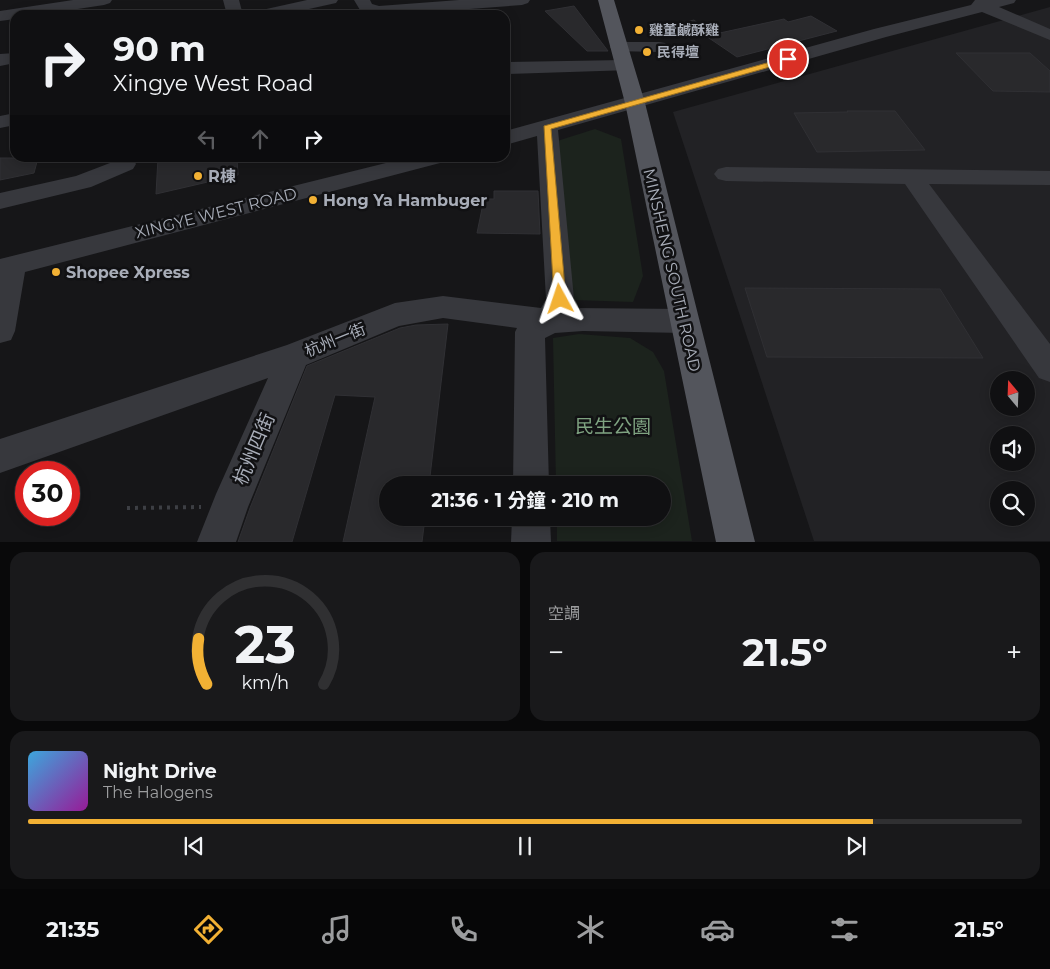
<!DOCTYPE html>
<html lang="zh-TW">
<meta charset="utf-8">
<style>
body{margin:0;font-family:Montserrat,"Noto Sans TC",sans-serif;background:#19191b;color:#f1f3f6;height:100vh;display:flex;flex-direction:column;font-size:19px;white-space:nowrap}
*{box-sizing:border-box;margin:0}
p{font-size:16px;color:#9c9d9f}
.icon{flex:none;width:28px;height:28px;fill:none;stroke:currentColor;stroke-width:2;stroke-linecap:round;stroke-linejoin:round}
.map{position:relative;height:542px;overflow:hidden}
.sheet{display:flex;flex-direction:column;gap:10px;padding:10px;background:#09090a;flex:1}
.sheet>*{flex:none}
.banner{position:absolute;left:10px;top:10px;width:500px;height:152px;border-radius:15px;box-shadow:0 2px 12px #0003,0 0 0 1px #303032;background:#101012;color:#f1f3f6;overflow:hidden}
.needle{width:32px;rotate:341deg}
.controls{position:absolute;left:990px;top:371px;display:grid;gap:10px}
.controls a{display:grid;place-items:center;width:45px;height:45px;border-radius:50%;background:#101012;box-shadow:0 2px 12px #0003,0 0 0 1px #303032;font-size:25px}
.speed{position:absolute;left:15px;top:461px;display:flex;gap:10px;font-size:25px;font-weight:700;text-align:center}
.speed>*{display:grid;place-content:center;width:65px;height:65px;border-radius:50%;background:#101012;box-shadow:0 2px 12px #0003,0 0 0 1px #303032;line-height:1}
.speed .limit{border:8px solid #d22;background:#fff;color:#111}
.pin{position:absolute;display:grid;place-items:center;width:42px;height:42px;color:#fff;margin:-21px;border:2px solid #fff;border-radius:50%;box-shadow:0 1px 5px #0007}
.me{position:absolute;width:55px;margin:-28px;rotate:355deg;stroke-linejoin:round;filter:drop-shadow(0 0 4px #0008)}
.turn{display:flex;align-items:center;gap:18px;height:105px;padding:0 20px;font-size:22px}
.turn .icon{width:65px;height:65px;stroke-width:2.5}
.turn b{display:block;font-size:35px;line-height:42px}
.lanes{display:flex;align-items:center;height:48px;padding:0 20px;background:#0003;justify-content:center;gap:25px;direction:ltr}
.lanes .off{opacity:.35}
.big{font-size:38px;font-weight:700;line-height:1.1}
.sheet .card{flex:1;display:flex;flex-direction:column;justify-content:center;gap:8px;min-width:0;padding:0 18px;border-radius:15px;background:#19191b}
.sheet .dial{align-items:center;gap:0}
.dial svg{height:130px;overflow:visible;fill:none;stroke:#303032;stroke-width:7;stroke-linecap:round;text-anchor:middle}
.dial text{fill:#f1f3f6;stroke:none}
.song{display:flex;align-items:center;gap:15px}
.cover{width:60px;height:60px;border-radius:8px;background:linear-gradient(135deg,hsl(200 70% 55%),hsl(300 70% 35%))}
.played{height:5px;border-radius:2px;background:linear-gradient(90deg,#f2b134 85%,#303032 85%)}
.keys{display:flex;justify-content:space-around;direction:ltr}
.heat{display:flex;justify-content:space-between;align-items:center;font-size:28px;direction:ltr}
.sheet .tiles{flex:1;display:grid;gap:10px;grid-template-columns:1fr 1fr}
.card:last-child{grid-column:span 2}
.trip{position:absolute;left:379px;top:476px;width:292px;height:50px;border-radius:25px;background:#101012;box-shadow:0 2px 12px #0003,0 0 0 1px #303032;font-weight:700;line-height:50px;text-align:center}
.tab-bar{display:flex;height:80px;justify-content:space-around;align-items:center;background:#060607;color:#9c9d9f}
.tab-bar .icon{width:35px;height:35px}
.tab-bar .selected{color:#f2b134}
.tab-bar b{font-size:22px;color:#f1f3f6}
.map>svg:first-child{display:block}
.built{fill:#222225;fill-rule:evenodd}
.green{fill:#1c231d}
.building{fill:#29292c;stroke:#303034}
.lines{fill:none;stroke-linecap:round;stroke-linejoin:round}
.path{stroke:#3d3f44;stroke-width:4;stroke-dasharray:3 5;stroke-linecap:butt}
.minor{fill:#37383d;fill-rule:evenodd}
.major{fill:#53555c;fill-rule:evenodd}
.route{fill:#f2b134;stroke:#9d7322}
.poi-dot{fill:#f2b134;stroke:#111113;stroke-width:2}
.labels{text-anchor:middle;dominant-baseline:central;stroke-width:5;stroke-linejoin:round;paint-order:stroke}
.far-poi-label{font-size:14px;font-weight:bold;fill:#a8adb8;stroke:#111113;text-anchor:start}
.poi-label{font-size:16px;font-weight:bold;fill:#a8adb8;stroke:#111113;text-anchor:start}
.street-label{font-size:16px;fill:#a8adb8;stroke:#111113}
.near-park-label{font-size:19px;fill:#7fa381;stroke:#111113}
.near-street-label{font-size:19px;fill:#a8adb8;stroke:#111113}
</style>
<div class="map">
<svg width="1050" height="542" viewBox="0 0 1050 542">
<rect width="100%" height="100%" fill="#161618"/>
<path class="built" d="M 1050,7 L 1050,541 L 814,541 L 673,112 ZM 999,380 L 1026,380 L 1026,408 L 999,408 ZM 999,435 L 1026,435 L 1026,462 L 999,462 ZM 999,490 L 1026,490 L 1026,518 L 999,518 Z"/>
<path class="green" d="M 595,129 L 621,139 L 643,276 L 633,302 L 574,300 L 569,273 L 557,141 Z
M 579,334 L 630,338 L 653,352 L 664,371 L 692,541 L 557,541 L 557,518 L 662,518 L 662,485 L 556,485 L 553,338 Z"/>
<path class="building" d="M 574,6 L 608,51 L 587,51 L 545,11 Z
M 811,16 L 837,31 L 737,57 L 706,36 L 784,19 L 788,22 Z
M 694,20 L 711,34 L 688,38 L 674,25 Z
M 956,53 L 1030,53 L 1050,71 L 1050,92 L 993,91 Z
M 847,111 L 895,111 L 925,150 L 817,152 L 794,113 L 848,112 Z
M 0,158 L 38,158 L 34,173 L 0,180 Z
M 158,158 L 237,158 L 238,175 L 156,194 Z
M 494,191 L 538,191 L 540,234 L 477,233 L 484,199 L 494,199 Z
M 745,288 L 940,289 L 983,358 L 767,357 Z
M 448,324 L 429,485 L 388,485 L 388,518 L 425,518 L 422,542 L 343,542 L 375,397 L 335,395 L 292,542 L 238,542 L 250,508 L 307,366 L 400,328 L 416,325 Z"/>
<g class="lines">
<path class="path" d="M 127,508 L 201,507"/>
<path class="minor" d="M 73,0 L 112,0 L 110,3 L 104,5 L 38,15 L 15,15 L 15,19 L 0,21 L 0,11 Z
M 223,0 L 239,0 L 243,15 L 227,15 Z
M 307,0 L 338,0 L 336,3 L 282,15 L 251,15 L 253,12 Z
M 354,0 L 370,0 L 372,4 L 379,6 L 459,0 L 530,0 L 528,3 L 522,5 L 389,15 L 374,15 L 360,10 Z
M 975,0 L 1016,0 L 1014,3 L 999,7 L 1050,29 L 1050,40 L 982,12 L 886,37 L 558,130 L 574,299 L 571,308 L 684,309 L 694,313 L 699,321 L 694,329 L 684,333 L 583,331 L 555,333 L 545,338 L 549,485 L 513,485 L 515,332 L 517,328 L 443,318 L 399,326 L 306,365 L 248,507 L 236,542 L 197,542 L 216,494 L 268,378 L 0,473 L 0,439 L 287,345 L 395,303 L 443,296 L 541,308 L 546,299 L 537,136 L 505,145 L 505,131 L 874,29 L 971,5 Z
M 619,42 L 659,42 L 665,43 L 668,47 L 665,51 L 659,52 L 613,51 L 610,47 L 613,43 Z
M 15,53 L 15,63 L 0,66 L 0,54 Z
M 624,60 L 631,62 L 633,66 L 631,70 L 505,74 L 505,62 Z
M 15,113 L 15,125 L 0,128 L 0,116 Z
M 123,158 L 133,159 L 136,164 L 133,169 L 91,187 L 0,209 L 0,193 L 76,176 Z
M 406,158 L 443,158 L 440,163 L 25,272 L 15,331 L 11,340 L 0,343 L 0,259 Z
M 726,167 L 1050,171 L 1050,185 L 929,184 L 1050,344 L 1050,382 L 1039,378 L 905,184 L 726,181 L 718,179 L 714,174 L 718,169 Z
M 512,518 L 550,518 L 551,542 L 511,542 Z"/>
<path class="major" d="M 598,0 L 614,0 L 645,103 L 755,542 L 716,542 L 625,103 Z"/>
</g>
<path class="route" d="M 788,57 L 792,59 L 791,61 L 551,129 L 566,299 L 564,302 L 556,302 L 554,299 L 544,126 Z"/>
<g class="poi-dot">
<circle cx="639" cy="30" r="5"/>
<circle cx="647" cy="52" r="5"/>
<circle cx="198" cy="176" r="5"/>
<circle cx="313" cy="200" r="5"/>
<circle cx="56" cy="272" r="5"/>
</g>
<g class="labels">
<g class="far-poi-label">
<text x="649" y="30">雞董鹹酥雞</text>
<text x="657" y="52">民得壇</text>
</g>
<g class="poi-label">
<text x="208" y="176">R棟</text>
<text x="323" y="200">Hong Ya Hambuger</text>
<text x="66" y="272">Shopee Xpress</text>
</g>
<g class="street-label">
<text transform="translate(216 213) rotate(-14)">XINGYE WEST ROAD</text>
<text transform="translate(672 270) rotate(77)">MINSHENG SOUTH ROAD</text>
<text transform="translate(335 340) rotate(-22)">杭州一街</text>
</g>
<g class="near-park-label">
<text x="613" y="426">民生公園</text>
</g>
<g class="near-street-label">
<text transform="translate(254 449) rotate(-67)">杭州四街</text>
</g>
</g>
</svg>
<div class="controls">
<a><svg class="needle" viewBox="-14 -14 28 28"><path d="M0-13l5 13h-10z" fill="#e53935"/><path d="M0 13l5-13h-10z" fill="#9c9d9f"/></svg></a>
<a><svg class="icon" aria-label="sound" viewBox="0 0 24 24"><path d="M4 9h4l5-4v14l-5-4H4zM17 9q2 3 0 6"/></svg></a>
<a><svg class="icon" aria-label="search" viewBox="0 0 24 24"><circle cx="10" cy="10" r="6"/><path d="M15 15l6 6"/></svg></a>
</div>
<div class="speed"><div class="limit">30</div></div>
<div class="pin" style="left:788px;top:59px;background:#d93025"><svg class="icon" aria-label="arrive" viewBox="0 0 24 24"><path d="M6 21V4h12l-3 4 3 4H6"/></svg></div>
<svg class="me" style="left:560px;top:299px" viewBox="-20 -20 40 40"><path d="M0-17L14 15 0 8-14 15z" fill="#f2b134" stroke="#fff" stroke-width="4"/></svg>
<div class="trip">21:36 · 1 分鐘 · 210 m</div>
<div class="banner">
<div class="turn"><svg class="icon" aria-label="right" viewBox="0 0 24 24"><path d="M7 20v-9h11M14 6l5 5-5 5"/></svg><div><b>90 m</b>Xingye West Road</div></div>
<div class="lanes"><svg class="icon off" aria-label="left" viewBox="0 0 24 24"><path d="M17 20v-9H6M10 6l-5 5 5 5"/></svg><svg class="icon off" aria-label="ahead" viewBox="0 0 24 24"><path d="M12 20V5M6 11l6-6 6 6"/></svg><svg class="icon" aria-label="right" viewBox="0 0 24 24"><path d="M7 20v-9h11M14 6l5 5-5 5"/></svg></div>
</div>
</div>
<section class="sheet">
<div class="tiles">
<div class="card dial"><svg viewBox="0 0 100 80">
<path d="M14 69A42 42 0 1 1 86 69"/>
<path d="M14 69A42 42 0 0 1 9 41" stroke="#f2b134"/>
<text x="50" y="56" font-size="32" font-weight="700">23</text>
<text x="50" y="72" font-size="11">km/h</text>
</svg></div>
<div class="card"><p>空調</p>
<div class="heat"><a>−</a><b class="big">21.5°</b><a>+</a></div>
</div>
<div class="card">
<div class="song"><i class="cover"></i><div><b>Night Drive</b><p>The Halogens</p></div></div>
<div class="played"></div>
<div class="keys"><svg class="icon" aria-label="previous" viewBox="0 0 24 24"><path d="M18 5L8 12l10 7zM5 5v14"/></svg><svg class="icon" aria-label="pause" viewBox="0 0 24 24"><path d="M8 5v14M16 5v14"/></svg><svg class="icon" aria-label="next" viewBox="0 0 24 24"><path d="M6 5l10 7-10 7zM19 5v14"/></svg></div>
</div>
</div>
</section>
<nav class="tab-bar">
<b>21:35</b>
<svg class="icon selected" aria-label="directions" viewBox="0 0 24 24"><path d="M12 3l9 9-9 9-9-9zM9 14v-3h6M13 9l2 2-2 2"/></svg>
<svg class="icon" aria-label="music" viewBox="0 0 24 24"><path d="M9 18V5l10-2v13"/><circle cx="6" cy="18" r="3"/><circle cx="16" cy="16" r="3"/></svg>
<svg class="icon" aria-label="phone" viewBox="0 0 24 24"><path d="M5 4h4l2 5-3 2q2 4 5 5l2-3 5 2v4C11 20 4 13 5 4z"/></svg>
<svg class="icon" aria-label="climate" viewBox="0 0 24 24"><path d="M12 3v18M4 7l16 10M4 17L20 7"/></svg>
<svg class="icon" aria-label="car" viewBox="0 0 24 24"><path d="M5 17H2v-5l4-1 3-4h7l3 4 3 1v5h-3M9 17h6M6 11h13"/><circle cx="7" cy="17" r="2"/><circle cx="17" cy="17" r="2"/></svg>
<svg class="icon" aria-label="filters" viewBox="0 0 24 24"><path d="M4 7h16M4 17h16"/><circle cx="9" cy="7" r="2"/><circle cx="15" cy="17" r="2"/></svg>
<b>21.5°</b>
</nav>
